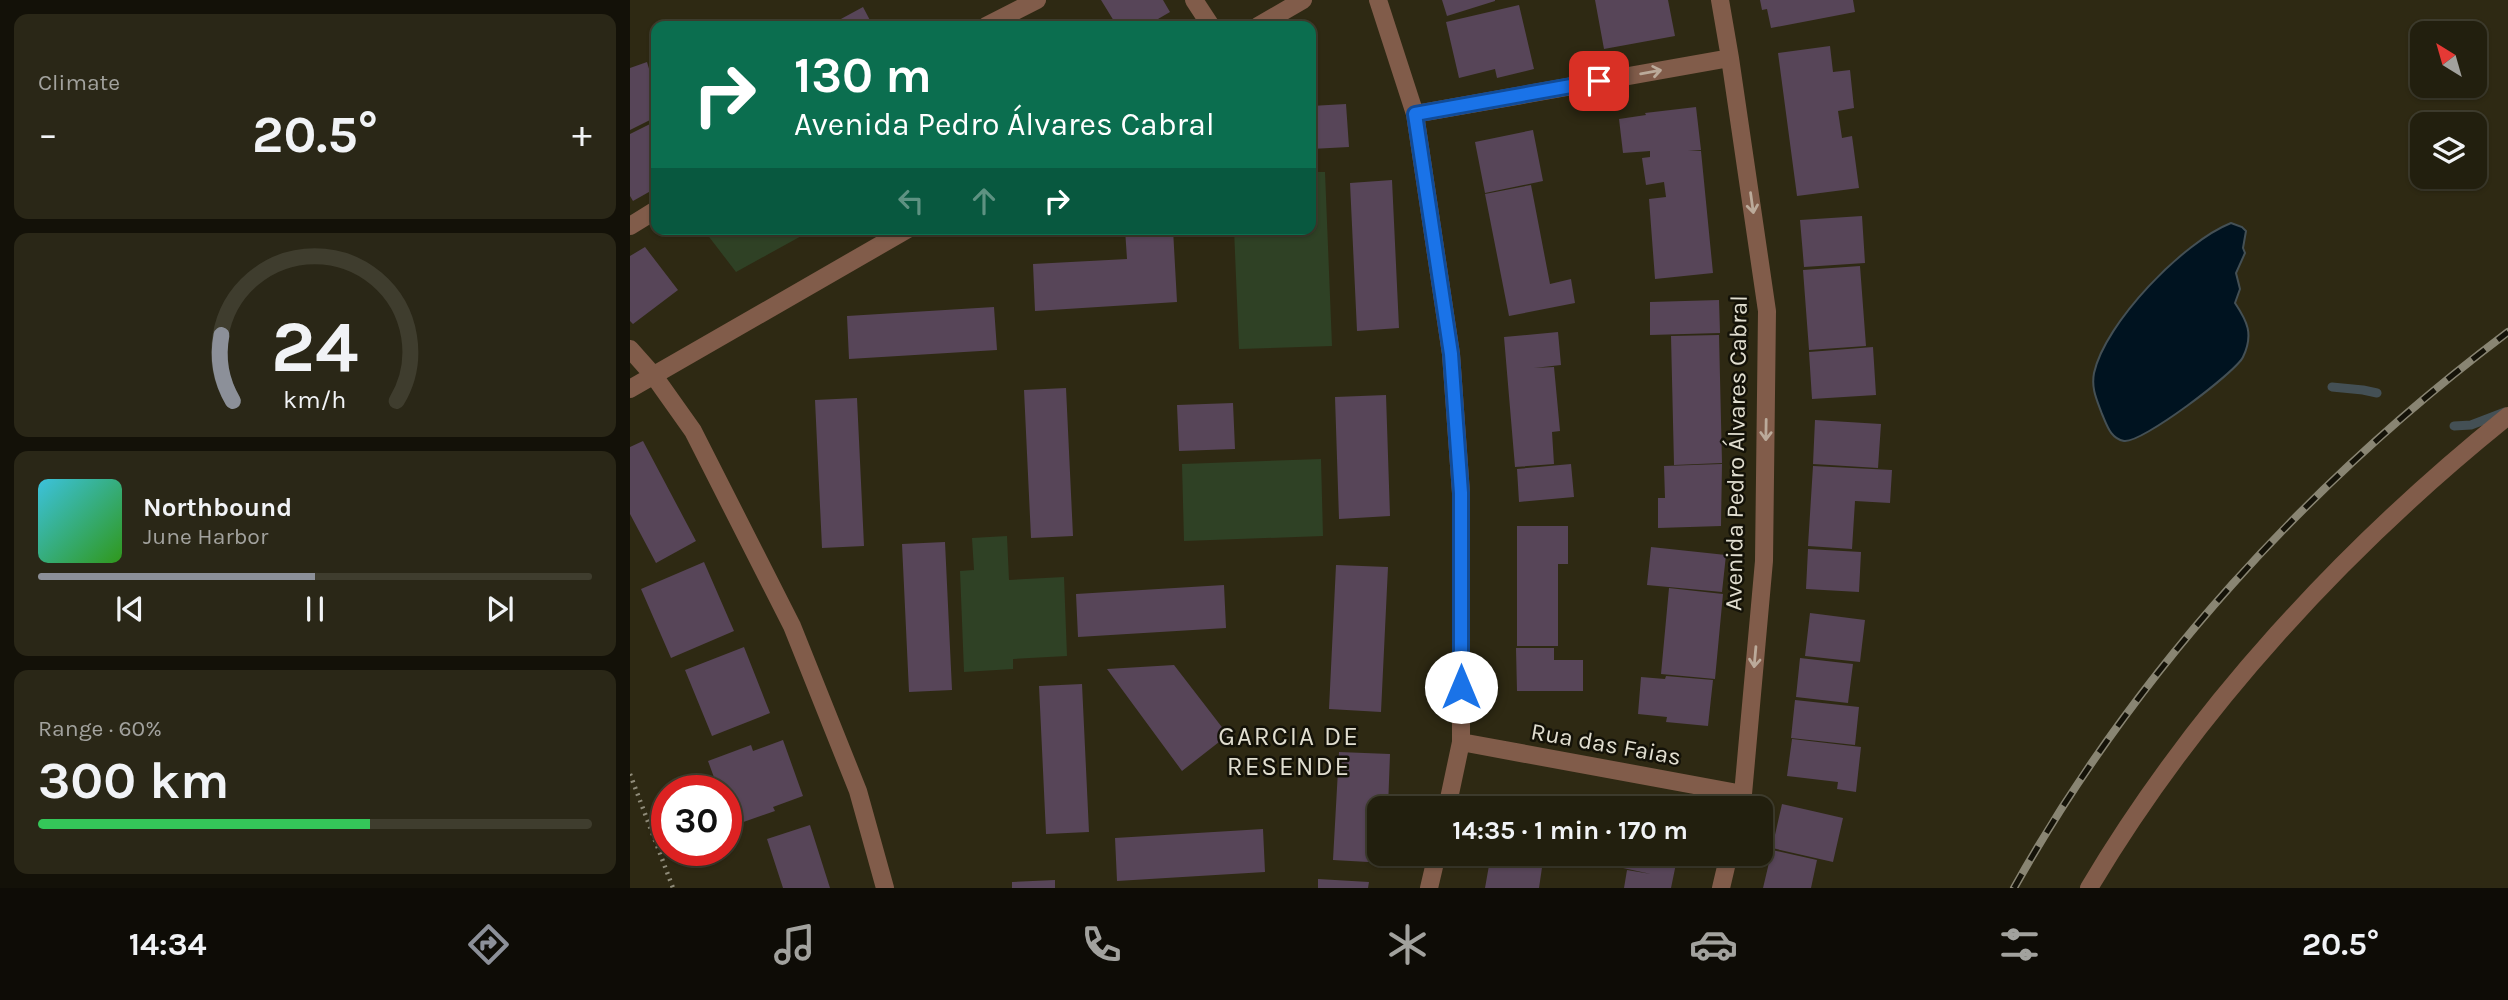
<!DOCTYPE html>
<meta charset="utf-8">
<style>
body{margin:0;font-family:Karla,sans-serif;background:#2a2717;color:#f1f3f6;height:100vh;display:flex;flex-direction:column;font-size:26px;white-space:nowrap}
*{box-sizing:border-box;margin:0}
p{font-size:23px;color:#a2a29e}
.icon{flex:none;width:38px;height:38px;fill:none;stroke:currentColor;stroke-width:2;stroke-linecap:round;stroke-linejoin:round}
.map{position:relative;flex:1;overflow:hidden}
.panel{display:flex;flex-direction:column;gap:14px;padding:14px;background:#131108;width:630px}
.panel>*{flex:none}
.guide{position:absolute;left:21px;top:21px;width:665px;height:214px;border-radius:14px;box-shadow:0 2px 5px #0004,0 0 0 2px #3f3d2e;background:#0b6e4f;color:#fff;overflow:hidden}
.needle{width:46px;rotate:323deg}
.controls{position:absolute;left:1780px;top:21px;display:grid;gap:14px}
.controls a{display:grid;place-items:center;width:77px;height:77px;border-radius:14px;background:#221f0e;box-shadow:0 2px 5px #0004,0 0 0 2px #3f3d2e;font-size:35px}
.speed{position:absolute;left:21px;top:775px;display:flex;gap:14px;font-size:35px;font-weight:700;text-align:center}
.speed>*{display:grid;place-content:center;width:91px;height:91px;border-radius:50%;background:#221f0e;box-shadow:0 2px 5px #0004,0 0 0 2px #3f3d2e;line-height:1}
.speed .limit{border:10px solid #d22;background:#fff;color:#111}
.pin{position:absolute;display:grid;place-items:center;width:60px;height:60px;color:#fff;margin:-30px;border-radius:14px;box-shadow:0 4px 10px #0006}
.me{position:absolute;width:77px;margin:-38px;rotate:0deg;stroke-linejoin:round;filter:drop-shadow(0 0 5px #0008)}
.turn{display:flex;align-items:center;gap:24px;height:147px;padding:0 28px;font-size:32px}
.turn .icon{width:91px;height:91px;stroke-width:2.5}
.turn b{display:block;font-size:49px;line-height:60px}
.lanes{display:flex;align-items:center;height:66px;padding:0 28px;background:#0003;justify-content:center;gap:35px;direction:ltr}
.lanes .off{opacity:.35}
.big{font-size:52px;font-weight:700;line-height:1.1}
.panel .tile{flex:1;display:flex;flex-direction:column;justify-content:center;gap:10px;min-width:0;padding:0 24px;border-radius:14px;background:#2a2717}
.panel .dial{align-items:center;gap:0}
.dial svg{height:182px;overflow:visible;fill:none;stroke:#3f3d2e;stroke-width:7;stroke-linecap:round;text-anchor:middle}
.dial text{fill:#f1f3f6;stroke:none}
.song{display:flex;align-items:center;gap:21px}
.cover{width:84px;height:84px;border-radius:10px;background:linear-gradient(135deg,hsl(190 70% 55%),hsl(110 70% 35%))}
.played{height:7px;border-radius:4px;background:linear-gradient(90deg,#8c9099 50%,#3f3d2e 50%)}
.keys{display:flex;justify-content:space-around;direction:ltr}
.heat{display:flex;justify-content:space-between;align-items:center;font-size:38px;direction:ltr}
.charge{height:10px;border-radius:5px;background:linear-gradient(90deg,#34c759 60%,#3f3d2e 0)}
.trip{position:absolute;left:737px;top:796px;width:406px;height:70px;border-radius:14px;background:#221f0e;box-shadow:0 2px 5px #0004,0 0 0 2px #3f3d2e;font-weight:700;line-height:70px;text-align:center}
.menu{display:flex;height:112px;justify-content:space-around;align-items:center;background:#0e0c06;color:#a2a29e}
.menu .icon{width:49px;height:49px}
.menu .active{color:#8c9099}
.menu b{font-size:32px;color:#f1f3f6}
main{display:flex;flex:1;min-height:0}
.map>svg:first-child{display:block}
.green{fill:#2f4125}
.water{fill:#001320;stroke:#445055;stroke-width:2}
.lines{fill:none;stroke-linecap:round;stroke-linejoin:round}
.stream{stroke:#445055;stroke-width:9}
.building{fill:#574558}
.path{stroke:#8f8b79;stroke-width:4.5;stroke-dasharray:2 5;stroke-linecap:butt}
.minor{stroke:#815c4a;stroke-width:18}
.rail-casing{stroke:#898573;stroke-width:8}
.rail{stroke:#141208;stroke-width:5;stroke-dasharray:16;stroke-linecap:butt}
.oneway{stroke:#bbaa9a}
.route-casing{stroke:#114b97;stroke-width:18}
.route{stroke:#1a73e8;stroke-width:12}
.labels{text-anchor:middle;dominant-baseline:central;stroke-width:5;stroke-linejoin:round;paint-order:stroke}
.street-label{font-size:24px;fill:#e1ded0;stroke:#141208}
.neighbourhood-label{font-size:26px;letter-spacing:2px;fill:#e1ded0;stroke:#141208}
</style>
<main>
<section class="panel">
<div class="tile"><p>Climate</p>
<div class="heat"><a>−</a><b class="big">20.5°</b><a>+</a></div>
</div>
<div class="tile dial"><svg viewBox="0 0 100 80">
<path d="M14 69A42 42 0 1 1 86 69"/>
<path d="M14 69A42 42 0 0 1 9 40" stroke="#8c9099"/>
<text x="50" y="56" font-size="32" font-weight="700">24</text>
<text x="50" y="72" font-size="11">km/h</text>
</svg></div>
<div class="tile">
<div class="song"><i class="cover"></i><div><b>Northbound</b><p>June Harbor</p></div></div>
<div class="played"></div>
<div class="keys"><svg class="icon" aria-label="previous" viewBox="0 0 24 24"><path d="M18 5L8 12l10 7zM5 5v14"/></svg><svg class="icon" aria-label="pause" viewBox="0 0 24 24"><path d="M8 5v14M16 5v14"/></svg><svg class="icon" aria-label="next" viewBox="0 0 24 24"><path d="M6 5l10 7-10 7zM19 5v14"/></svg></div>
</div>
<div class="tile"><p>Range · 60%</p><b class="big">300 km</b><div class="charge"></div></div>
</section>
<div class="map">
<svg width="1878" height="888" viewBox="0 0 1878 888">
<rect width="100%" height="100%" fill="#2e2913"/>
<path class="green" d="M 681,172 L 695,172 L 702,346 L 609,349 L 604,229 L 681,229 Z
M 73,229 L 184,229 L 106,272 Z
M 691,459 L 693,536 L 554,541 L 552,464 Z
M 377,536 L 379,580 L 434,577 L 437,656 L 383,659 L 383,669 L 334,672 L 330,571 L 344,570 L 342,538 Z"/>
<path class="water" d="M 1601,223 L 1612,227 L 1616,231 L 1613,248 L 1615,253 L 1606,273 L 1610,289 L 1605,303 C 1617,321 1624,334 1613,357 C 1606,372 1511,444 1494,441 C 1480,438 1477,425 1472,414 C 1467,400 1461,389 1464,373 C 1475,323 1553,242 1601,223 Z"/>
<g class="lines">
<path class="stream" d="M 1702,387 L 1733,390 L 1747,393
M 1824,426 L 1841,425 L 1875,412"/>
</g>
<path class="building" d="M 471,0 L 533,0 L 540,12 L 516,26 L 487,26 Z
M 812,0 L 865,0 L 865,1 L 817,16 Z
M 965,0 L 1038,0 L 1045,36 L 974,49 Z
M 1130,0 L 1223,0 L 1225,12 L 1141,28 L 1137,9 L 1132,10 Z
M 889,5 L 904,69 L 867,78 L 865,69 L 829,78 L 816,22 Z
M 233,7 L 243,26 L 198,26 Z
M 1200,46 L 1203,72 L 1220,70 L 1224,108 L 1208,111 L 1212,138 L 1222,136 L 1229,188 L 1167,196 L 1148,53 Z
M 17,62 L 26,92 L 26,117 L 0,130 L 0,68 Z
M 716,104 L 719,147 L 681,149 L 681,106 Z
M 1066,107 L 1071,150 L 1058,151 L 1071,151 L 1083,273 L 1025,279 L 1019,199 L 1036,197 L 1034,182 L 1016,185 L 1012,158 L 1020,157 L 1020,151 L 993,153 L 989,119 L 1016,115 L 1015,113 Z
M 26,121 L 26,188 L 3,201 L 0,196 L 0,134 Z
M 903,130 L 913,181 L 855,193 L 845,142 Z
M 762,180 L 769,328 L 727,331 L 720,183 Z
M 901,185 L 920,284 L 941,279 L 945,303 L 879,316 L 855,194 Z
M 1232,216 L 1235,263 L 1174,267 L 1170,220 Z
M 495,229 L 543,229 L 547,302 L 405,311 L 403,264 L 497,259 Z
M 15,247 L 48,290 L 3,324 L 0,321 L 0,256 Z
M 1230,266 L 1236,346 L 1179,350 L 1173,270 Z
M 1089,300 L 1090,333 L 1020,335 L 1020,302 Z
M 364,307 L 367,350 L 219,359 L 217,316 Z
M 928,332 L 931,365 L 904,368 L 924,367 L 930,431 L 922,432 L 924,464 L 885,467 L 874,337 Z
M 1089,335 L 1092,463 L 1044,465 L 1041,336 Z
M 1243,347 L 1246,395 L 1182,399 L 1179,352 Z
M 436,388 L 443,536 L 401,538 L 394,390 Z
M 756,395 L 760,516 L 709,519 L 705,397 Z
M 227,398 L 234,546 L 192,548 L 185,400 Z
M 603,403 L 605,449 L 549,451 L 547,405 Z
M 1185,420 L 1251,424 L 1248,468 L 1183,464 Z
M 13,441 L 66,541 L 26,563 L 0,514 L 0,447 Z
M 941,464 L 944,497 L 889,502 L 887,469 Z
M 1092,464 L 1091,526 L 1028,528 L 1028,498 L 1035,498 L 1034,466 Z
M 1183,466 L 1262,470 L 1260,503 L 1225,501 L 1222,549 L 1178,546 Z
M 887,526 L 938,526 L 938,564 L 928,564 L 928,646 L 887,646 Z
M 315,542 L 322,690 L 279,692 L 272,544 Z
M 1021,547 L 1096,555 L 1092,592 L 1017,585 Z
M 1178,549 L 1231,552 L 1229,592 L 1176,589 Z
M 74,562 L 104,631 L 41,658 L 11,589 Z
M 706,565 L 758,567 L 751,712 L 699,709 Z
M 594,585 L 596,628 L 448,637 L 446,594 Z
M 1039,588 L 1093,594 L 1085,679 L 1031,674 Z
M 1180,613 L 1235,620 L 1230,662 L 1175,656 Z
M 114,647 L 140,713 L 82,736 L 55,670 Z
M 886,648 L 924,648 L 924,660 L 953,660 L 953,691 L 887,691 Z
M 1170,658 L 1223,664 L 1218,703 L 1166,697 Z
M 544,665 L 598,735 L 552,771 L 477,669 Z
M 1036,676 L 1083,680 L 1078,726 L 1036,722 L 1037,717 L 1008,714 L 1011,677 L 1035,679 Z
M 452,684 L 459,832 L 416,834 L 409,686 Z
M 1165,700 L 1229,707 L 1225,745 L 1161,738 Z
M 1162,739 L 1231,747 L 1226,792 L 1207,789 L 1208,782 L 1157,776 Z
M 153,740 L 173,796 L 143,807 L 145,811 L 102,826 L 96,810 L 96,791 L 89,791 L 78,761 L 121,745 L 123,751 Z
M 709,752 L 760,754 L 758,808 L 749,808 L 749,854 L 756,854 L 756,863 L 703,860 Z
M 1152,804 L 1213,818 L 1203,862 L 1142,848 Z
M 180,825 L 200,888 L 153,888 L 137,839 Z
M 633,829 L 635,872 L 487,881 L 485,838 Z
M 1142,850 L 1187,860 L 1181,888 L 1133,888 Z
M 861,854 L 914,854 L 909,888 L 855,888 Z
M 981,854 L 1048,854 L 1041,888 L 994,888 L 997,870 L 1021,874 L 979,865 Z
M 688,879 L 739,882 L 738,888 L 688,888 Z
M 425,880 L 425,888 L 382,888 L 382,882 Z"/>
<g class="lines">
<path class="path" d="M 0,774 L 43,888"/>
<path class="minor" d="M 564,0 L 581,26
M 748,0 L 785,114 L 821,354 L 831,493 L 831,742 L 817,808
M 1090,0 L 1100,58
M 356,26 L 407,0
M 628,26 L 673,0
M 785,114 L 1100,58 L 1137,311 L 1134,561 L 1113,794 L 1109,808
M 0,226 L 26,210
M 0,349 L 24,376 L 63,431 L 162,626 L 228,791 L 255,888
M 0,389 L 278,229
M 831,742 L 1113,794
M 799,888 L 807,854
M 1091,888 L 1099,854
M 1459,888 C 1566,708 1715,547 1878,416"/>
<defs>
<path id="rail" d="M 1384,888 C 1506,670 1679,482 1878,332"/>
</defs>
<use href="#rail" class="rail-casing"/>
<use href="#rail" class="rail"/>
</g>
<defs><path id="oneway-shaft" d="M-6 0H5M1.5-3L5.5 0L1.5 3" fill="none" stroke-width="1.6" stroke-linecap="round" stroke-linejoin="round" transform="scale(1.75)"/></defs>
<g class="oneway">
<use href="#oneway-shaft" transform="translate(1021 72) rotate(-10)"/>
<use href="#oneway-shaft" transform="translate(1122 203) rotate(82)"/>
<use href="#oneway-shaft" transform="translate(1136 430) rotate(91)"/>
<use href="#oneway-shaft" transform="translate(1125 657) rotate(95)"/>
</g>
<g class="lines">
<defs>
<path id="route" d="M 831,687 L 831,493 L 821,354 L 785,114 L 969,81"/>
</defs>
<use href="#route" class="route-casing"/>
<use href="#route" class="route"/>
</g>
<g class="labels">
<g class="street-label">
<text transform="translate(1106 453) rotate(-89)">Avenida Pedro Álvares Cabral</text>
<text transform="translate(976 744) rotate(10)">Rua das Faias</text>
</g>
<g class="neighbourhood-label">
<text x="659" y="736">GARCIA DE<tspan x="659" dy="30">RESENDE</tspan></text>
</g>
</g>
</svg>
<div class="controls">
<a><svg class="needle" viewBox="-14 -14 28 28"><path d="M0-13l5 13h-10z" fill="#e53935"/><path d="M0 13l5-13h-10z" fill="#a2a29e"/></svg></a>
<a><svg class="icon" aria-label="layers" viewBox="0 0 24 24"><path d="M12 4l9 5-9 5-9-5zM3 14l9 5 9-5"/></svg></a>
</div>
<div class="speed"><div class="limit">30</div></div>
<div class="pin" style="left:969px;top:81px;background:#d93025"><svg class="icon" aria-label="arrive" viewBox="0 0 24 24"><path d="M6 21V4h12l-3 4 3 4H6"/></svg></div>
<svg class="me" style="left:831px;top:687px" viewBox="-20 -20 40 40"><circle r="19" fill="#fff"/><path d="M0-13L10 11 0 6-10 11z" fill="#1a73e8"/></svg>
<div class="trip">14:35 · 1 min · 170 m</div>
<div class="guide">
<div class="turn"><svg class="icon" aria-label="right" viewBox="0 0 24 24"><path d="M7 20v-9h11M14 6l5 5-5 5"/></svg><div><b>130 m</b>Avenida Pedro Álvares Cabral</div></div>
<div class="lanes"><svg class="icon off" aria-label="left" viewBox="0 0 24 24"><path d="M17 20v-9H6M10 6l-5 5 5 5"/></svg><svg class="icon off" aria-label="ahead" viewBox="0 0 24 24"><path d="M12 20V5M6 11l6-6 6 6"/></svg><svg class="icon" aria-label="right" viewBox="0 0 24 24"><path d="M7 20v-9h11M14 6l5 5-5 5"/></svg></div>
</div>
</div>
</main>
<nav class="menu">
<b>14:34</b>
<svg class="icon active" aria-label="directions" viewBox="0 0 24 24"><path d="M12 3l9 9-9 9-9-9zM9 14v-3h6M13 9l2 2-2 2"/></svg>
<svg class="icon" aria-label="music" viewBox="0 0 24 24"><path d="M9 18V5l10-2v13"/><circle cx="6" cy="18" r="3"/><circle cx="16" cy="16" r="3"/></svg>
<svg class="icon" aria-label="phone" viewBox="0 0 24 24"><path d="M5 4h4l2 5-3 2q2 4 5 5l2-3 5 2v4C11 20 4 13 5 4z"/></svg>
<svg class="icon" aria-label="climate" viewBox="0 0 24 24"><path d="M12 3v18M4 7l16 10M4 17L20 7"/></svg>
<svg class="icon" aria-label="car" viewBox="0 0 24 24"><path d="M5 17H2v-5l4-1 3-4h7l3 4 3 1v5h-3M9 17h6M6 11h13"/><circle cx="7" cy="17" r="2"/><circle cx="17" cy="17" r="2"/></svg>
<svg class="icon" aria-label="filters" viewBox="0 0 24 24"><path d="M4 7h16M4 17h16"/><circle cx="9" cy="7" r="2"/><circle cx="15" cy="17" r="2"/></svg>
<b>20.5°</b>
</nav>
